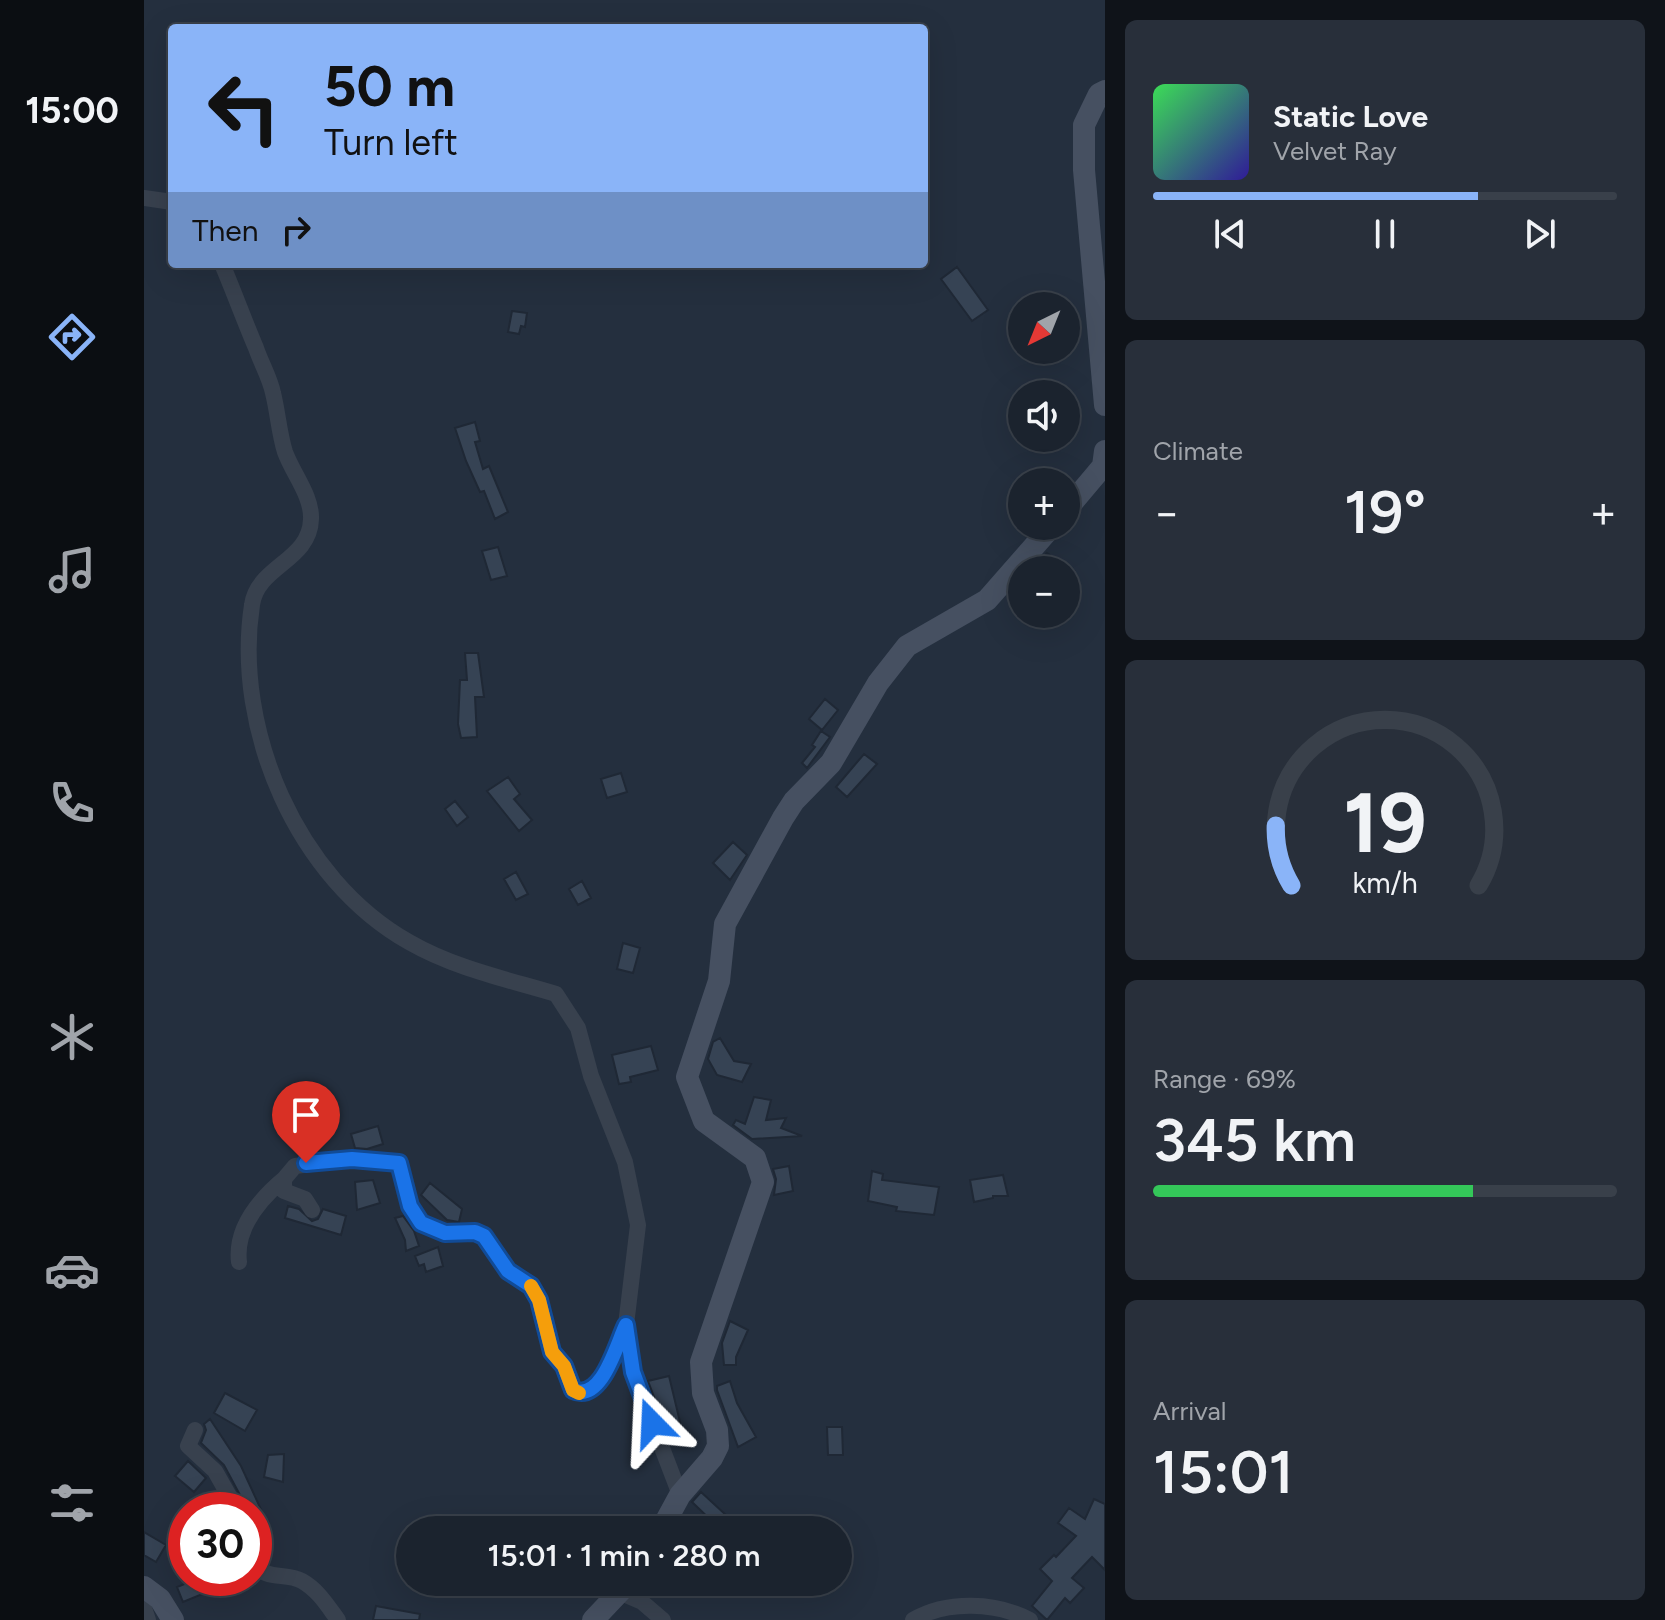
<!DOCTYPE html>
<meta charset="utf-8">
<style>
body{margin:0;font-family:Figtree,sans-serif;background:#282f3a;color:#f1f3f6;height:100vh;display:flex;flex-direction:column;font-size:30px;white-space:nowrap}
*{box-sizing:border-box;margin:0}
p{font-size:26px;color:#a0a4aa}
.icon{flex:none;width:44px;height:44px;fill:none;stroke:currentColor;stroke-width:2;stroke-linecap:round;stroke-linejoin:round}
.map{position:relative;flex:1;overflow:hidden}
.sheet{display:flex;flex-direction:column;gap:20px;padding:20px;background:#0f1319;width:560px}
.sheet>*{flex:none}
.guide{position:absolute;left:24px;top:24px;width:760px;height:244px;border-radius:8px;box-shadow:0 8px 32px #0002,0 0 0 2px #39404a;background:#8ab4f8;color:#111;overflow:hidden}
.needle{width:52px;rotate:223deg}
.buttons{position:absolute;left:864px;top:292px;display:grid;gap:16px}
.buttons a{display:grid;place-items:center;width:72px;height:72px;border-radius:50%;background:#1b232e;box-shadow:0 8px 32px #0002,0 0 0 2px #39404a;font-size:40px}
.speed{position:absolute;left:24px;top:1492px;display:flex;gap:16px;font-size:40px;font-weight:700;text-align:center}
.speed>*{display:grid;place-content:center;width:104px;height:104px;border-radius:50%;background:#1b232e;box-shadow:0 8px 32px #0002,0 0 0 2px #39404a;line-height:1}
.speed .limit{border:12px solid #d22;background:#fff;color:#111}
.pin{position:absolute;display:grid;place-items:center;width:68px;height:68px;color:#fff;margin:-82px -34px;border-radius:50% 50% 50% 0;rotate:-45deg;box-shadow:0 0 8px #0007}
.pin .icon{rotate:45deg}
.me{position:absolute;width:88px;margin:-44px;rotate:339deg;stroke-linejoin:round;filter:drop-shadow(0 0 6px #0008)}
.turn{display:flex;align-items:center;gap:28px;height:168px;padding:0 24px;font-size:36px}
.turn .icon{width:104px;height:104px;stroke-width:2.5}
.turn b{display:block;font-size:56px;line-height:68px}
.then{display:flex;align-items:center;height:76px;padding:0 24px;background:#0003;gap:16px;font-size:30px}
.big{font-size:60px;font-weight:600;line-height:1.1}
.sheet .card{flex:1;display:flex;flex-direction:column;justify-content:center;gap:12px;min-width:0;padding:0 28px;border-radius:12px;background:#282f3a}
.sheet .dial{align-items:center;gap:0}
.dial svg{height:208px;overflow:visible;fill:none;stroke:#39404a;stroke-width:7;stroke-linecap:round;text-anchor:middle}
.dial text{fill:#f1f3f6;stroke:none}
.song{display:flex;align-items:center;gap:24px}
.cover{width:96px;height:96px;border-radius:12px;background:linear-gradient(135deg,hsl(130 70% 55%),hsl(250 70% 35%))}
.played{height:8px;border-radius:4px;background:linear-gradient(90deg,#8ab4f8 70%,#39404a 70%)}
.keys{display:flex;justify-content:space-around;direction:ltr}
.heat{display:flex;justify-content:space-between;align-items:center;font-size:44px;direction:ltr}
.charge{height:12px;border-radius:6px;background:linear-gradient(90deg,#34c759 69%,#39404a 0)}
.trip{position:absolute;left:252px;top:1516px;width:456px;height:80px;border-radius:40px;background:#1b232e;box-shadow:0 8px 32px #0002,0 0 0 2px #39404a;font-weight:600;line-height:80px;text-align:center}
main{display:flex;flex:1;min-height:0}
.menu{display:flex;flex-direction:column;width:144px;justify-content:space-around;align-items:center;background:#0b0e12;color:#a0a4aa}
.menu .icon{width:56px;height:56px}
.menu .on{color:#8ab4f8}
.menu b{font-size:36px;color:#f1f3f6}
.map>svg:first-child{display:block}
.building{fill:#364354;stroke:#1f2835;stroke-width:2}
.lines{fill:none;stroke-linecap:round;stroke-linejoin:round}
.street{stroke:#38414e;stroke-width:16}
.secondary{stroke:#465061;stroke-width:22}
.route-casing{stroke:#114b97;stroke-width:20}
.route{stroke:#1a73e8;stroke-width:14}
.slow{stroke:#f59e0b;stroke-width:14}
</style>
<main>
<nav class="menu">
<b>15:00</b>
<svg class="icon on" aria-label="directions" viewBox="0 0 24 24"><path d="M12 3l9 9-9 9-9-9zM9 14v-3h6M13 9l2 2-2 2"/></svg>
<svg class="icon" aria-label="music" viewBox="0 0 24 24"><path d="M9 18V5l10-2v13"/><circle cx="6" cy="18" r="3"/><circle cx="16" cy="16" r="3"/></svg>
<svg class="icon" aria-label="phone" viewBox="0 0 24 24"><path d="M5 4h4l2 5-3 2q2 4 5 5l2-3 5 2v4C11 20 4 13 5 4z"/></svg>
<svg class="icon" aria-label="climate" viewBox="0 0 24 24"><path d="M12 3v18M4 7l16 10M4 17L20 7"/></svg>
<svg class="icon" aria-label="car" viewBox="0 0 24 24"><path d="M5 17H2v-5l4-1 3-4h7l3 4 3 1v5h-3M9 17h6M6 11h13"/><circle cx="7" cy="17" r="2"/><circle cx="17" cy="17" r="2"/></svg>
<svg class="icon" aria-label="filters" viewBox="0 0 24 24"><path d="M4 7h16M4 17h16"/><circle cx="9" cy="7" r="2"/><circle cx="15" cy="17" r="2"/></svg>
</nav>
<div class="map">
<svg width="961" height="1620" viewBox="0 0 961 1620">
<rect width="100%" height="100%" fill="#242f3e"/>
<path class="building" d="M 813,267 L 844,310 L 828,321 L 797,279 Z
M 368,311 L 383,313 L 381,327 L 377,326 L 375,334 L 364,332 Z
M 331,422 L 336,441 L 331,442 L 339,469 L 345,466 L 364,512 L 351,519 L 340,491 L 336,492 L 322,461 L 311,428 Z
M 354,547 L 363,576 L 347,580 L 338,551 Z
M 903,553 L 929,570 L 888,570 Z
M 321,653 L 334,653 L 340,697 L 331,697 L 333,737 L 317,738 L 314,724 L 316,680 L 323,680 Z
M 681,699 L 694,710 L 678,730 L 665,719 Z
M 677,731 L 686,737 L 663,768 L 658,763 L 671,747 L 668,745 Z
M 720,754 L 733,764 L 703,797 L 692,787 Z
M 477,773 L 483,792 L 463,798 L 457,779 Z
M 364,777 L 376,794 L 370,799 L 388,820 L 375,831 L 343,791 Z
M 311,801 L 324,817 L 313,826 L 301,809 Z
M 589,842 L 603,855 L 586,880 L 569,863 Z
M 372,872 L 384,894 L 372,900 L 360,879 Z
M 438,881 L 447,898 L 434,905 L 425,889 Z
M 479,943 L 496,948 L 489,973 L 473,969 Z
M 576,1038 L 590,1061 L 607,1064 L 598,1082 L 573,1075 L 564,1059 L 569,1042 Z
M 507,1046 L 514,1070 L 486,1077 L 487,1082 L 475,1084 L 468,1055 Z
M 610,1097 L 627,1100 L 622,1120 L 642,1118 L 637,1128 L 658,1136 L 608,1139 L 589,1125 L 592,1120 L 601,1124 Z
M 176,1104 L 194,1116 L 186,1127 L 168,1117 Z
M 234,1126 L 239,1144 L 223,1149 L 211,1148 L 207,1134 Z
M 645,1166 L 649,1191 L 630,1195 L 632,1179 L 629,1169 Z
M 728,1171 L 739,1174 L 738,1180 L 795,1187 L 790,1215 L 752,1211 L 753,1207 L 724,1201 Z
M 859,1175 L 864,1196 L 849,1196 L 849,1198 L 830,1202 L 826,1180 Z
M 229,1180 L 236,1203 L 213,1210 L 211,1182 Z
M 286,1183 L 318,1209 L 315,1222 L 303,1220 L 277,1195 Z
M 144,1206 L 155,1209 L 168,1221 L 174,1219 L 179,1209 L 202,1216 L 197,1235 L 141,1218 Z
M 259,1216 L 270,1231 L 275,1246 L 262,1251 L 261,1240 L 251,1218 Z
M 294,1247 L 299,1266 L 282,1272 L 280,1264 L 275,1266 L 271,1256 Z
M 586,1321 L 604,1330 L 592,1357 L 592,1365 L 580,1365 L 578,1343 Z
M 525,1376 L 536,1422 L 521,1426 L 504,1381 Z
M 586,1381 L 593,1403 L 612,1437 L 594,1447 L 573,1390 L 573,1386 Z
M 81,1393 L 113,1410 L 101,1431 L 70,1413 Z
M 66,1419 L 97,1466 L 125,1527 L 110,1534 L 110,1510 L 104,1510 L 80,1465 L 57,1443 L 62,1430 L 60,1424 Z
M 683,1427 L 698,1427 L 699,1455 L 684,1455 Z
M 140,1454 L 139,1482 L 120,1477 L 124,1455 Z
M 44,1461 L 62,1478 L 50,1492 L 31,1476 Z
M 557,1492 L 583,1516 L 573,1526 L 548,1502 Z
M 950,1499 L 961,1504 L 961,1570 L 948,1557 L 928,1578 L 940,1588 L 926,1603 L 921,1598 L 903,1620 L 888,1606 L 908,1581 L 896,1569 L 910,1555 L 912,1557 L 932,1536 L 914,1523 L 925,1508 L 941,1519 Z
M 0,1532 L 22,1545 L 12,1562 L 0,1555 Z
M 55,1578 L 61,1593 L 39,1602 L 33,1587 Z
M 232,1606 L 276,1614 L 275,1620 L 229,1620 Z"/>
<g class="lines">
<path class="street" d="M 0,198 L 28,202
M 78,264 C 90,292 100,320 112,348 C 117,363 126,378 129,393 C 134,413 135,433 141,452 C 149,474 168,496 167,519 C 166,561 113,566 108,605 C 89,729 153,879 265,942 C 310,968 362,979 412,994 L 434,1028 L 447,1076 L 481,1162 L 494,1225 L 482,1325 L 489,1372 L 536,1495
M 168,1210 L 161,1199 L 140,1191 L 140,1179 L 151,1166 L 208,1159 L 255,1163 L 266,1206 L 277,1223 L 301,1233 L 331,1232 L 340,1236 L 364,1271 L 387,1286 L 395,1300 L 408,1352 L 420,1366 L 429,1390 C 458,1403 472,1343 482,1325
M 95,1262 C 91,1228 116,1199 140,1179
M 51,1430 L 44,1446 L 71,1471 L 93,1510
M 110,1564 C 122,1581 142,1572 158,1581 C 174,1590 183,1605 194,1620
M 477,1593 L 498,1602 L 519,1620
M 0,1608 L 4,1620
M 769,1620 C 803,1600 852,1602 886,1620"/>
<path class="secondary" d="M 961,91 L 955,94 L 940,125 L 940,170 L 961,405
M 922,510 L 959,466 L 961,451
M 517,1530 L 536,1495 L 568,1458 L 574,1446 L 573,1430 L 559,1393 L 557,1362 L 619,1182 L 611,1158 L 560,1121 L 543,1077 L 575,981 L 581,924 L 639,818 L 650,801 L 687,763 L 734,683 L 763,646 L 843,600 L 908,526
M 0,1587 L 16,1599 L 29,1620
M 449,1620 L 485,1582"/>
</g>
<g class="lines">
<defs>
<path id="route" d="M 162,1163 L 208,1159 L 255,1163 L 266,1206 L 277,1223 L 301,1233 L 331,1232 L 340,1236 L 364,1271 L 387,1286 L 395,1300 L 408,1352 L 420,1366 L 429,1390 C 458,1403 473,1343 482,1325 L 489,1372 L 508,1423"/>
</defs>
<use href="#route" class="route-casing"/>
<use href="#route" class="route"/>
<path class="slow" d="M 387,1286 L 395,1300 L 408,1352 L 420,1366 L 429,1390 L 435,1393"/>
</g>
</svg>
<div class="buttons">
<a><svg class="needle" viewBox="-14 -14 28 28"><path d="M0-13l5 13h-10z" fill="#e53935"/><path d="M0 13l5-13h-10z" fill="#a0a4aa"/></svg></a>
<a><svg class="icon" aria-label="sound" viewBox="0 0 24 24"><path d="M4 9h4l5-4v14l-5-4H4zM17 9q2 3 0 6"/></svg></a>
<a>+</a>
<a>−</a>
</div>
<div class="speed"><div class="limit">30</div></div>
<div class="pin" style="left:162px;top:1163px;background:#d93025"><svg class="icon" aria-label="arrive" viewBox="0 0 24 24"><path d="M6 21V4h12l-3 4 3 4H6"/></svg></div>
<svg class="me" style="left:508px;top:1423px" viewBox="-20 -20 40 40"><path d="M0-17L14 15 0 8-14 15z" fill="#1a73e8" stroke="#fff" stroke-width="4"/></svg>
<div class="trip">15:01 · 1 min · 280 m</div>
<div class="guide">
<div class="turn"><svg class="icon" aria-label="left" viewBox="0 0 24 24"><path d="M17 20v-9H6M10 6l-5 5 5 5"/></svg><div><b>50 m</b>Turn left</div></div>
<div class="then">Then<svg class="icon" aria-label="right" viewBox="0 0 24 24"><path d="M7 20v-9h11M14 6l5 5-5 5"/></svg></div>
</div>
</div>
<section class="sheet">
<div class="card">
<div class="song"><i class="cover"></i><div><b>Static Love</b><p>Velvet Ray</p></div></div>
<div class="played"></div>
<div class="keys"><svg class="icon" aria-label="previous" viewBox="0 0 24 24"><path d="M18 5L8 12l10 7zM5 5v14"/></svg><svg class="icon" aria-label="pause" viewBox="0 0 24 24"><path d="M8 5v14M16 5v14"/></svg><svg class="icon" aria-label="next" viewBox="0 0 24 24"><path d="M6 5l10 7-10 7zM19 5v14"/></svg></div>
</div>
<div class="card"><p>Climate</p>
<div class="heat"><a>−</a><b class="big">19°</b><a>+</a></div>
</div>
<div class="card dial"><svg viewBox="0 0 100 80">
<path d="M14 69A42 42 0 1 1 86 69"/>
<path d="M14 69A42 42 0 0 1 8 46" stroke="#8ab4f8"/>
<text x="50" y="56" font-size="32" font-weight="700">19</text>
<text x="50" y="72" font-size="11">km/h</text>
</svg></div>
<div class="card"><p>Range · 69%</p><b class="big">345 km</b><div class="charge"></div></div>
<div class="card"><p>Arrival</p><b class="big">15:01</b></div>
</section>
</main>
